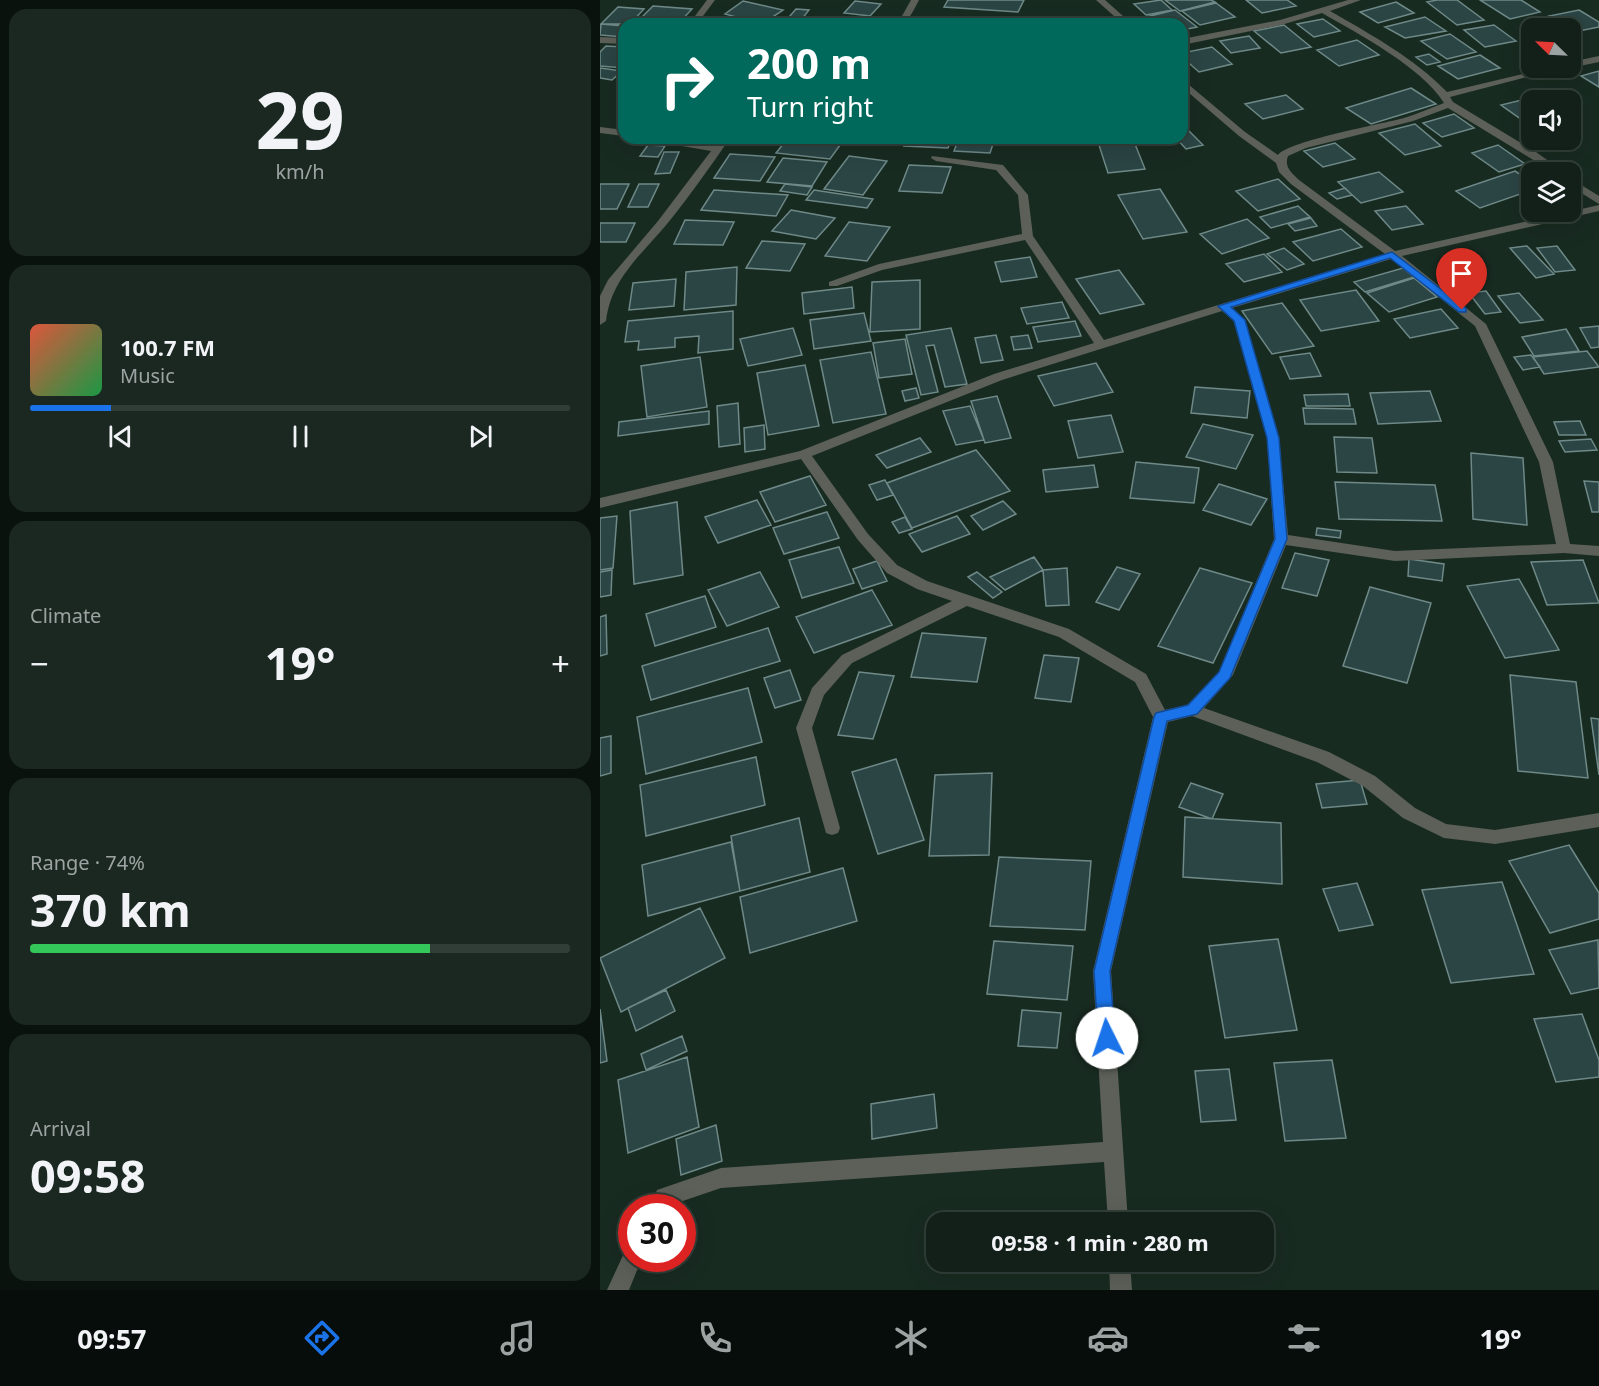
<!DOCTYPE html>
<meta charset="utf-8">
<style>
body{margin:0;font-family:"Noto Sans",sans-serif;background:#1b2822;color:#f1f3f6;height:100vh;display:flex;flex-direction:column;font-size:22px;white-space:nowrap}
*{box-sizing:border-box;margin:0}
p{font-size:20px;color:#9ca3a2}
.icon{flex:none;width:33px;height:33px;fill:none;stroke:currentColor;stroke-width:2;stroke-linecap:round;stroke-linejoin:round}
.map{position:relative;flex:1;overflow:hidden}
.sheet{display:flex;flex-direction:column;gap:9px;padding:9px;background:#0a120e;width:600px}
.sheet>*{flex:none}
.hud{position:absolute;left:18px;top:18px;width:570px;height:126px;border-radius:18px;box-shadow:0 6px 24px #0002,0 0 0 2px #313e38;background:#00695c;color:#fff;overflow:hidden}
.needle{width:39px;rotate:294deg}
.tools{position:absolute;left:921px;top:18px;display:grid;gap:12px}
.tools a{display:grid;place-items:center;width:60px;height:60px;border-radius:12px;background:#122019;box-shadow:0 6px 24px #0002,0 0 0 2px #313e38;font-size:30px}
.speed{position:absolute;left:18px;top:1194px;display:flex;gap:12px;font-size:30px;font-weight:700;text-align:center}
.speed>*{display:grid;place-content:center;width:78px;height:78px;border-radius:50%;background:#122019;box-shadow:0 6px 24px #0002,0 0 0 2px #313e38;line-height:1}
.speed .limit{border:9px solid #d22;background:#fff;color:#111}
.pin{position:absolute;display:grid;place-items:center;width:51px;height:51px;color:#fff;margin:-62px -26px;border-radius:50% 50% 50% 0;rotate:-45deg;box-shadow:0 0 6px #0007}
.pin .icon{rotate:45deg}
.me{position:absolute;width:66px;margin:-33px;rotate:356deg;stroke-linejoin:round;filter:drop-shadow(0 0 4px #0008)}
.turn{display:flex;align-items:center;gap:21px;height:126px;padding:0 30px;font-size:27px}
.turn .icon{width:78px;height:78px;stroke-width:2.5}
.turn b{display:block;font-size:42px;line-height:51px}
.big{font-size:45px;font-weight:700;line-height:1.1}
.sheet .card{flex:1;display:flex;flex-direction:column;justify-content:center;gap:9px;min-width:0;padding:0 21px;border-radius:18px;background:#1b2822}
.sheet .dial{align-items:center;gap:0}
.dial b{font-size:78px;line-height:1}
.song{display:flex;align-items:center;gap:18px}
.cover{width:72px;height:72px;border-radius:9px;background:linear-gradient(135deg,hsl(10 70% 55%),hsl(140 70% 35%))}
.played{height:6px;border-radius:3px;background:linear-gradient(90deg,#1a73e8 15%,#313e38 15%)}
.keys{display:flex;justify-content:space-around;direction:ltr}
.heat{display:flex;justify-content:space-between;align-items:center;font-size:33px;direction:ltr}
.charge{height:9px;border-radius:4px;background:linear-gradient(90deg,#34c759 74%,#313e38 0)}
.trip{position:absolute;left:326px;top:1212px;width:348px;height:60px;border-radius:18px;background:#122019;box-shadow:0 6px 24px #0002,0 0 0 2px #313e38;font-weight:700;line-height:60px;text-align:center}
.tab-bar{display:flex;height:96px;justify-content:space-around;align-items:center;background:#070d0a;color:#9ca3a2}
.tab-bar .icon{width:42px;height:42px}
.tab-bar .current{color:#1a73e8}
.tab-bar b{font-size:27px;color:#f1f3f6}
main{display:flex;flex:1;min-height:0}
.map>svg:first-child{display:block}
.building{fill:#2b4444;stroke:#6e8988;stroke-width:1.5}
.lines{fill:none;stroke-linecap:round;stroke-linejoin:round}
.minor{fill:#5c6058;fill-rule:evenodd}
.route{fill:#1a73e8;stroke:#114b97;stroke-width:1.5}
</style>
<main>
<section class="sheet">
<div class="card dial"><b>29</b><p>km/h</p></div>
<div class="card">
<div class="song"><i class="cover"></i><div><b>100.7 FM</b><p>Music</p></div></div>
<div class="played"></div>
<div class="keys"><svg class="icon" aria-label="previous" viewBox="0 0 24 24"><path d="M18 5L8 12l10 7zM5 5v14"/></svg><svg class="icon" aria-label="pause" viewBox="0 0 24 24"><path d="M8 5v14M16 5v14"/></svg><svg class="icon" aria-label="next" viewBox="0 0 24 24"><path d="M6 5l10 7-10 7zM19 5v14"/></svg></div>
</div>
<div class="card"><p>Climate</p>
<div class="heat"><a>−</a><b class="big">19°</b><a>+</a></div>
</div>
<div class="card"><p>Range · 74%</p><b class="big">370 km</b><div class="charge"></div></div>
<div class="card"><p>Arrival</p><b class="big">09:58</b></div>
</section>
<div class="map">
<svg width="999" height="1290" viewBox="0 0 999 1290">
<rect width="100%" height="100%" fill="#182b21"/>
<path class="building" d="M 348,0 L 424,0 L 418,12 L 344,7 Z
M 561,0 L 572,10 L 546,15 L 534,4 Z
M 565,0 L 611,0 L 615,2 L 580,11 Z
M 646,0 L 687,0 L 696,6 L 662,13 Z
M 837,0 L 857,0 L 884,20 L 857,25 L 827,2 Z
M 880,0 L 921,0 L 940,12 L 910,19 Z
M 143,1 L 183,10 L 162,24 L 125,14 Z
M 255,1 L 281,4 L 270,16 L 244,13 Z
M 796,2 L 814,13 L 778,23 L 760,12 Z
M 616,3 L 635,17 L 600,25 L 582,11 Z
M 53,6 L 92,9 L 78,24 L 37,22 Z
M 18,7 L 44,9 L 30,24 L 1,24 Z
M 196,9 L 209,10 L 198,24 L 183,24 Z
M 575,10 L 597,27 L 582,30 L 582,24 L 554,24 L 546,17 Z
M 979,10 L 999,22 L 999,27 L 974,32 L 949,16 Z
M 499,17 L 500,24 L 434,24 L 434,20 Z
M 825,17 L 846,31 L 805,38 L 785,27 Z
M 723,19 L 740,31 L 714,37 L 697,24 Z
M 1,24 L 24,26 L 24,37 L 0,35 Z
M 684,25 L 711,47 L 681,53 L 654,31 Z
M 894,25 L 916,41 L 885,47 L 864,30 Z
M 850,34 L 876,52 L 847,59 L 821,41 Z
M 649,36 L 660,48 L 631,53 L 620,41 Z
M 757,40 L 779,55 L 739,66 L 717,50 Z
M 6,46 L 24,47 L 24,68 L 0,66 L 0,52 Z
M 612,47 L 632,64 L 599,72 L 582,57 L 582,53 Z
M 829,54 L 840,62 L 827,65 L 816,57 Z
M 880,55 L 900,68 L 858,79 L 838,66 Z
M 0,68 L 22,71 L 12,80 L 0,78 Z
M 999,71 L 999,87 L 981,76 Z
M 811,88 L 836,104 L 771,124 L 746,108 Z
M 686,95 L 703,109 L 663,119 L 645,104 Z
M 930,98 L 933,100 L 932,127 L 901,105 Z
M 854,114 L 874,128 L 842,137 L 823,123 Z
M 815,124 L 841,146 L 805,155 L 779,133 Z
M 587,129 L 603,145 L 586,149 L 576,138 L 582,138 L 582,130 Z
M 188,138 L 214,138 L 243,141 L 230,159 L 176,153 Z
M 307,138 L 352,138 L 348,148 L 304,146 Z
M 359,138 L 395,138 L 390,153 L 354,151 Z
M 533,139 L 545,169 L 508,173 L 498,142 Z
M 735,143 L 755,159 L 723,167 L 704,151 Z
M 48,145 L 65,146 L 58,157 L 40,156 Z
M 898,145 L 925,164 L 899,172 L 872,153 Z
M 64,152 L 79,152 L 70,173 L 55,174 Z
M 130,154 L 175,157 L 160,181 L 114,178 Z
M 249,156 L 287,161 L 263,195 L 224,189 Z
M 183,158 L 227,162 L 212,186 L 167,182 Z
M 309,165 L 351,167 L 342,193 L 299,191 Z
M 915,171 L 932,182 L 932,190 L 880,208 L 856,191 Z
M 779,172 L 803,192 L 761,203 L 738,182 Z
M 678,179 L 700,199 L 658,211 L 636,191 Z
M 0,184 L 29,184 L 17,209 L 0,209 Z
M 39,184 L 59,184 L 48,207 L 28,207 Z
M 185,184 L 212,187 L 207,195 L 180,191 Z
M 745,188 L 752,195 L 737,199 L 729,193 Z
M 560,189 L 587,232 L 543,239 L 518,195 Z
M 114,190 L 188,195 L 176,216 L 101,210 Z
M 214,190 L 273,199 L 267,208 L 206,200 Z
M 698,206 L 710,217 L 671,228 L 660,217 Z
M 806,206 L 823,224 L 792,230 L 775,211 Z
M 191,210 L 235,218 L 216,239 L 172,231 Z
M 711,218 L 717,226 L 695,231 L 688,224 Z
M 647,219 L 669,238 L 622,254 L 600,234 Z
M 85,220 L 134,222 L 123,245 L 74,244 Z
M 249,222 L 290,227 L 267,261 L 225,256 Z
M 0,223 L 35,223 L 26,242 L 0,242 Z
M 741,229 L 762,247 L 713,261 L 693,242 Z
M 162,241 L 205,244 L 190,271 L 146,268 Z
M 927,246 L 954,274 L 936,278 L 910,248 Z
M 957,246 L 975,270 L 955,272 L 937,248 Z
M 684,248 L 704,264 L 687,270 L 667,254 Z
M 664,254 L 682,272 L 644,282 L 626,264 Z
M 430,257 L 437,277 L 401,282 L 395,262 Z
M 137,267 L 136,305 L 84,310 L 86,272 Z
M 803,268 L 814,277 L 765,292 L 754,282 Z
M 519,270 L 544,304 L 500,314 L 476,279 Z
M 814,278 L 837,297 L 789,312 L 767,293 Z
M 76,279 L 74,306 L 29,310 L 33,283 Z
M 320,280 L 320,329 L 270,332 L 272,282 Z
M 252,287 L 254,308 L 204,314 L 202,293 Z
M 756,290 L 779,321 L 721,331 L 700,300 Z
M 886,291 L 901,312 L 885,314 L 869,293 Z
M 919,293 L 943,320 L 920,323 L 898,296 Z
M 462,302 L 469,318 L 427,324 L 421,308 Z
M 682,303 L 714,346 L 672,354 L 642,311 Z
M 841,309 L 858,328 L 810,338 L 794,319 Z
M 133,311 L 133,349 L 98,353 L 99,336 L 75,338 L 75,347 L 38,350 L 39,341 L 25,342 L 28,321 Z
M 264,313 L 271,341 L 214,349 L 210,320 Z
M 475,321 L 481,336 L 438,342 L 433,327 Z
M 999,326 L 999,347 L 991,348 L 980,328 Z
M 193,328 L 202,355 L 148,366 L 140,339 Z
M 351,328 L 367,384 L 345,387 L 334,345 L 326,346 L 338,392 L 321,395 L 306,335 Z
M 966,329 L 979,351 L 934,356 L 922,337 Z
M 396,335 L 403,360 L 381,363 L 375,338 Z
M 428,335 L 432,348 L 414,350 L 411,337 Z
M 305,339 L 312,374 L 279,378 L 273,343 Z
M 987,351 L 999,367 L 944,374 L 933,357 Z
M 271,352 L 286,414 L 233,423 L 220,360 Z
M 710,353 L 721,376 L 690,379 L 680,357 Z
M 931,355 L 940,367 L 923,370 L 914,357 Z
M 100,357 L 107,407 L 47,417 L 41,366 Z
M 496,363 L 513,392 L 454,406 L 438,376 Z
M 205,365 L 219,426 L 168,435 L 157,373 Z
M 595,387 L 650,391 L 647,418 L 591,413 Z
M 316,388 L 319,398 L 305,401 L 302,391 Z
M 830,391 L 841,421 L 778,424 L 770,393 Z
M 748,394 L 750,406 L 706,406 L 704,395 Z
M 397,396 L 411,438 L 385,443 L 371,401 Z
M 138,403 L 140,444 L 119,447 L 117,406 Z
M 370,406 L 384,440 L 356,445 L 343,411 Z
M 703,408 L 753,409 L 756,424 L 705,424 Z
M 109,411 L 109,424 L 18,436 L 19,422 Z
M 511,415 L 523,452 L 478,458 L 468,421 Z
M 980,421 L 986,435 L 959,435 L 954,422 Z
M 603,424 L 653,435 L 636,469 L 586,457 Z
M 164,425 L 165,449 L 145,452 L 144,428 Z
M 734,437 L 772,438 L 777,473 L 737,472 Z
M 320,438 L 331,452 L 287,468 L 276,455 Z
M 991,439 L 997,450 L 965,452 L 959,441 Z
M 376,450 L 410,491 L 312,528 L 287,483 Z
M 871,453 L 923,458 L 927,525 L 873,519 Z
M 536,462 L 599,468 L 594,503 L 530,498 Z
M 494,465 L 498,487 L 446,492 L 443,470 Z
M 210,476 L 226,505 L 175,522 L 160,492 Z
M 285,480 L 293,495 L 277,500 L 269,485 Z
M 984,481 L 999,482 L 999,512 L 992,512 Z
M 735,482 L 835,485 L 842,521 L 739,519 Z
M 619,484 L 667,499 L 651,525 L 603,510 Z
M 157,500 L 171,525 L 118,543 L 105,517 Z
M 403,501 L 416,514 L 383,530 L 371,516 Z
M 77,502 L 83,575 L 34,584 L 30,511 Z
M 227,512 L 239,538 L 184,554 L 173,528 Z
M 17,516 L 13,568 L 0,570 L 0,518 Z
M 357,516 L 370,534 L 322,552 L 309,534 Z
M 305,517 L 312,529 L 299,533 L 292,522 Z
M 717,528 L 741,531 L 740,538 L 716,535 Z
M 239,547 L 254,583 L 202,598 L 189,560 Z
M 695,553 L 729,560 L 717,596 L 682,588 Z
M 434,557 L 443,570 L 405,590 L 390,577 Z
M 809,559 L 844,564 L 842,581 L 808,576 Z
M 983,560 L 999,603 L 947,605 L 931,562 Z
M 277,561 L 287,581 L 262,589 L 253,569 Z
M 517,567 L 540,574 L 519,610 L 496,602 Z
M 467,568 L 469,605 L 446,606 L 443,570 Z
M 600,568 L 652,583 L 613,663 L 558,646 Z
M 12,570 L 11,595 L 0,597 L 0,572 Z
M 160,572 L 179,607 L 127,626 L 108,590 Z
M 377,572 L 402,592 L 393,598 L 368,577 Z
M 919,579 L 959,650 L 905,658 L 867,586 Z
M 770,587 L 831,603 L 807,683 L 743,666 Z
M 272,590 L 292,625 L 214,653 L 196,617 Z
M 105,596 L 116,627 L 55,646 L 46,614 Z
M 6,615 L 7,654 L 0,656 L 0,617 Z
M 168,628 L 180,661 L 51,700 L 42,666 Z
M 322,633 L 386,638 L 377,682 L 311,677 Z
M 444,655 L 479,658 L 471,702 L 435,698 Z
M 190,670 L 201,700 L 175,708 L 164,678 Z
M 259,672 L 294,676 L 273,739 L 238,735 Z
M 910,675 L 976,682 L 988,778 L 918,771 Z
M 148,688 L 162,742 L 46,774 L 37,717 Z
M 991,718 L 999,719 L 999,775 Z
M 11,736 L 11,773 L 0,776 L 0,738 Z
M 156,757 L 165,805 L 46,836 L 40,785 Z
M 296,759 L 324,840 L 278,854 L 252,772 Z
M 392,773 L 389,855 L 329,856 L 335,775 Z
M 760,780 L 767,804 L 722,808 L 716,784 Z
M 591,783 L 623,794 L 612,819 L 579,807 Z
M 585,817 L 681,823 L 682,884 L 583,877 Z
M 199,818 L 210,872 L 140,891 L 131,836 Z
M 131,842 L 140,891 L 48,916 L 42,865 Z
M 969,845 L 999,893 L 999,919 L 950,933 L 909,861 Z
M 399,857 L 491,861 L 485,930 L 390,926 Z
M 243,868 L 257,921 L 150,953 L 140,897 Z
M 902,882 L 934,974 L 851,983 L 822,890 Z
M 757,883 L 773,925 L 739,931 L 723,889 Z
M 100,908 L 125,958 L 21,1012 L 0,958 Z
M 678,939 L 697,1030 L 625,1038 L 609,946 Z
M 998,940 L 999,988 L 971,994 L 949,950 Z
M 394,941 L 473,946 L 467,1000 L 387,994 Z
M 66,990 L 75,1011 L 36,1031 L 28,1008 Z
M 0,1009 L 7,1061 L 0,1063 Z
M 422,1010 L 461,1013 L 457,1048 L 418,1046 Z
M 982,1014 L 999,1060 L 999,1077 L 956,1082 L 934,1019 Z
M 82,1036 L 87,1051 L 46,1070 L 41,1054 Z
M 87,1057 L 99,1127 L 28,1153 L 18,1080 Z
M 732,1060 L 746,1138 L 685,1141 L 674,1063 Z
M 629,1069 L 636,1120 L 601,1122 L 595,1071 Z
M 334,1094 L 337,1128 L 272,1139 L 271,1104 Z
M 116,1125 L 122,1161 L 81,1175 L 76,1139 Z"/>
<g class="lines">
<path class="minor" d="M 107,0 L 115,0 L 97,24 L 89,24 Z
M 311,0 L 319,0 C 312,13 309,24 293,24 L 302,16 Z
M 496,0 L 505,0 L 532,24 L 523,24 Z
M 748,0 L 761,0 L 730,11 C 770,34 814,58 847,92 L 948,68 L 962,68 L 850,97 L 853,102 L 936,152 L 964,172 L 953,172 L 848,108 L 813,121 L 706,148 L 688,156 C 684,167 691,172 699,180 L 795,251 L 999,205 L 999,211 L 802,256 L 886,324 L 953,462 L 970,544 L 999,546 L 999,556 L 964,553 L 795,561 L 686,545 L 633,675 L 604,708 L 729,752 L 775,776 L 815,808 L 846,824 L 895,830 L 999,813 L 999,827 L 895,844 L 844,838 L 803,818 L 763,786 L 717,762 L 592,716 L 568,722 L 511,971 L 528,1222 L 508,1222 L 504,1162 L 121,1188 L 71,1205 L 70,1208 L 49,1208 L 57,1190 L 121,1168 L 503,1142 L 493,971 L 553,717 L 535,682 L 459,637 L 367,606 L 252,663 L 224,695 L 212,728 L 240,828 L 238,833 L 232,835 L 226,833 L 196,728 L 212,688 L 242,655 L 352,601 L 317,589 L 287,573 L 258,540 L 201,459 L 0,508 L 0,498 L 200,451 L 394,374 L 494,343 L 425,240 L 282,270 L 237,286 L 229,286 L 229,282 L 279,264 L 422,234 L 418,195 L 396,170 L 336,161 L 331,158 L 332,156 L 403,165 L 428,195 L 433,236 L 504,340 L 785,254 L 691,184 L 679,172 L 676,163 L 639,136 L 582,87 L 582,79 L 645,132 L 678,155 C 688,141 782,124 804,118 C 817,114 830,108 844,103 C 823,68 757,33 722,13 L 681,25 L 582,45 L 582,39 L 680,20 ZM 791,259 L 875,326 L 939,462 L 956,544 L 795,551 L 688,535 L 679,438 L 645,320 L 632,308 ZM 622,311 L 634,321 L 667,438 L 674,539 L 619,672 L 587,705 L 565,710 L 546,674 L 469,629 L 327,581 L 297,565 L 268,534 L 212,456 L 402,380 Z
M 0,37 L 24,38 L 24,44 L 0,43 Z
M 999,56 L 999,62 L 970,68 L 969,68 L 970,62 Z
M 0,127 L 24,130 L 24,136 L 0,133 Z
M 48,138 L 71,138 L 115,145 L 120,138 L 130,138 C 110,167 89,197 67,224 C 41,255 11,279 6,321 L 0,325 L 0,296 L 8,280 L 58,221 L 111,151 L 53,141 Z
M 970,178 L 999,196 L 999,204 L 970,186 Z
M 32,1248 L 32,1258 L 42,1258 L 29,1290 L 7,1290 L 25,1251 Z
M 509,1262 L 530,1262 L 532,1290 L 510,1290 Z"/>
</g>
<path class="route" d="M 792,252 L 866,308 L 866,312 L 859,312 L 790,258 L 631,307 L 645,320 L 679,438 L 687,539 L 630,678 L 597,714 L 567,721 L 510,971 L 515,1038 L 513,1044 L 507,1046 L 500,1044 L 498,1038 L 494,971 L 554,717 L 556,713 L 588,705 L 619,672 L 675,539 L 667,438 L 634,321 L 618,306 Z"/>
</svg>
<div class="tools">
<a><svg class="needle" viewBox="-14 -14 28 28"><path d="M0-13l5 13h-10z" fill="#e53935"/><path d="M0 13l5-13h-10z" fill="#9ca3a2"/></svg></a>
<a><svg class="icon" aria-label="sound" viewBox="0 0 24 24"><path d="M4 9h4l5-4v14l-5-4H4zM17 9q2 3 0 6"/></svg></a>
<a><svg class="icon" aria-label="layers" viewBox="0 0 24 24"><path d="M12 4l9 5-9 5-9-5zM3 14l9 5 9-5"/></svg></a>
</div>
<div class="speed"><div class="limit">30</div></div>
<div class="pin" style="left:862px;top:310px;background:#d93025"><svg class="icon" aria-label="arrive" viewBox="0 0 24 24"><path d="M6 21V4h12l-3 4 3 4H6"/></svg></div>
<svg class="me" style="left:507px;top:1038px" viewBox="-20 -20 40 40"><circle r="19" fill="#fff"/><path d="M0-13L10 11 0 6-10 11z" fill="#1a73e8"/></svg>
<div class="trip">09:58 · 1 min · 280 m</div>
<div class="hud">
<div class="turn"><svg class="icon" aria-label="right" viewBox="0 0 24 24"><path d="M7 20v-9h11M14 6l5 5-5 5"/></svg><div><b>200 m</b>Turn right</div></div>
</div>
</div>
</main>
<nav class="tab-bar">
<b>09:57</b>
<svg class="icon current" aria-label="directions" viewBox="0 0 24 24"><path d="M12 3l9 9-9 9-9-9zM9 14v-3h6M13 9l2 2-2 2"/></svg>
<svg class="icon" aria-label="music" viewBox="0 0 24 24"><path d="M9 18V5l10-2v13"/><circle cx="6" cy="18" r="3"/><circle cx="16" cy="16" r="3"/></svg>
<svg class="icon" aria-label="phone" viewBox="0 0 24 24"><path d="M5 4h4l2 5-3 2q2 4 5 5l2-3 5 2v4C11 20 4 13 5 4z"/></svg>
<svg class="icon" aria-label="climate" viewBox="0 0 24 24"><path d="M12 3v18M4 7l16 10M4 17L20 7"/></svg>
<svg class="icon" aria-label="car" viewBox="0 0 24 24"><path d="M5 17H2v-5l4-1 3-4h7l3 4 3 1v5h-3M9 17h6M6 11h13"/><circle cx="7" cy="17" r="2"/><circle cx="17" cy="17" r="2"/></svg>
<svg class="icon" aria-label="filters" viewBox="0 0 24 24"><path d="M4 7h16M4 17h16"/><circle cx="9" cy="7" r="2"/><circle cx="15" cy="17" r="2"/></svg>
<b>19°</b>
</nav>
